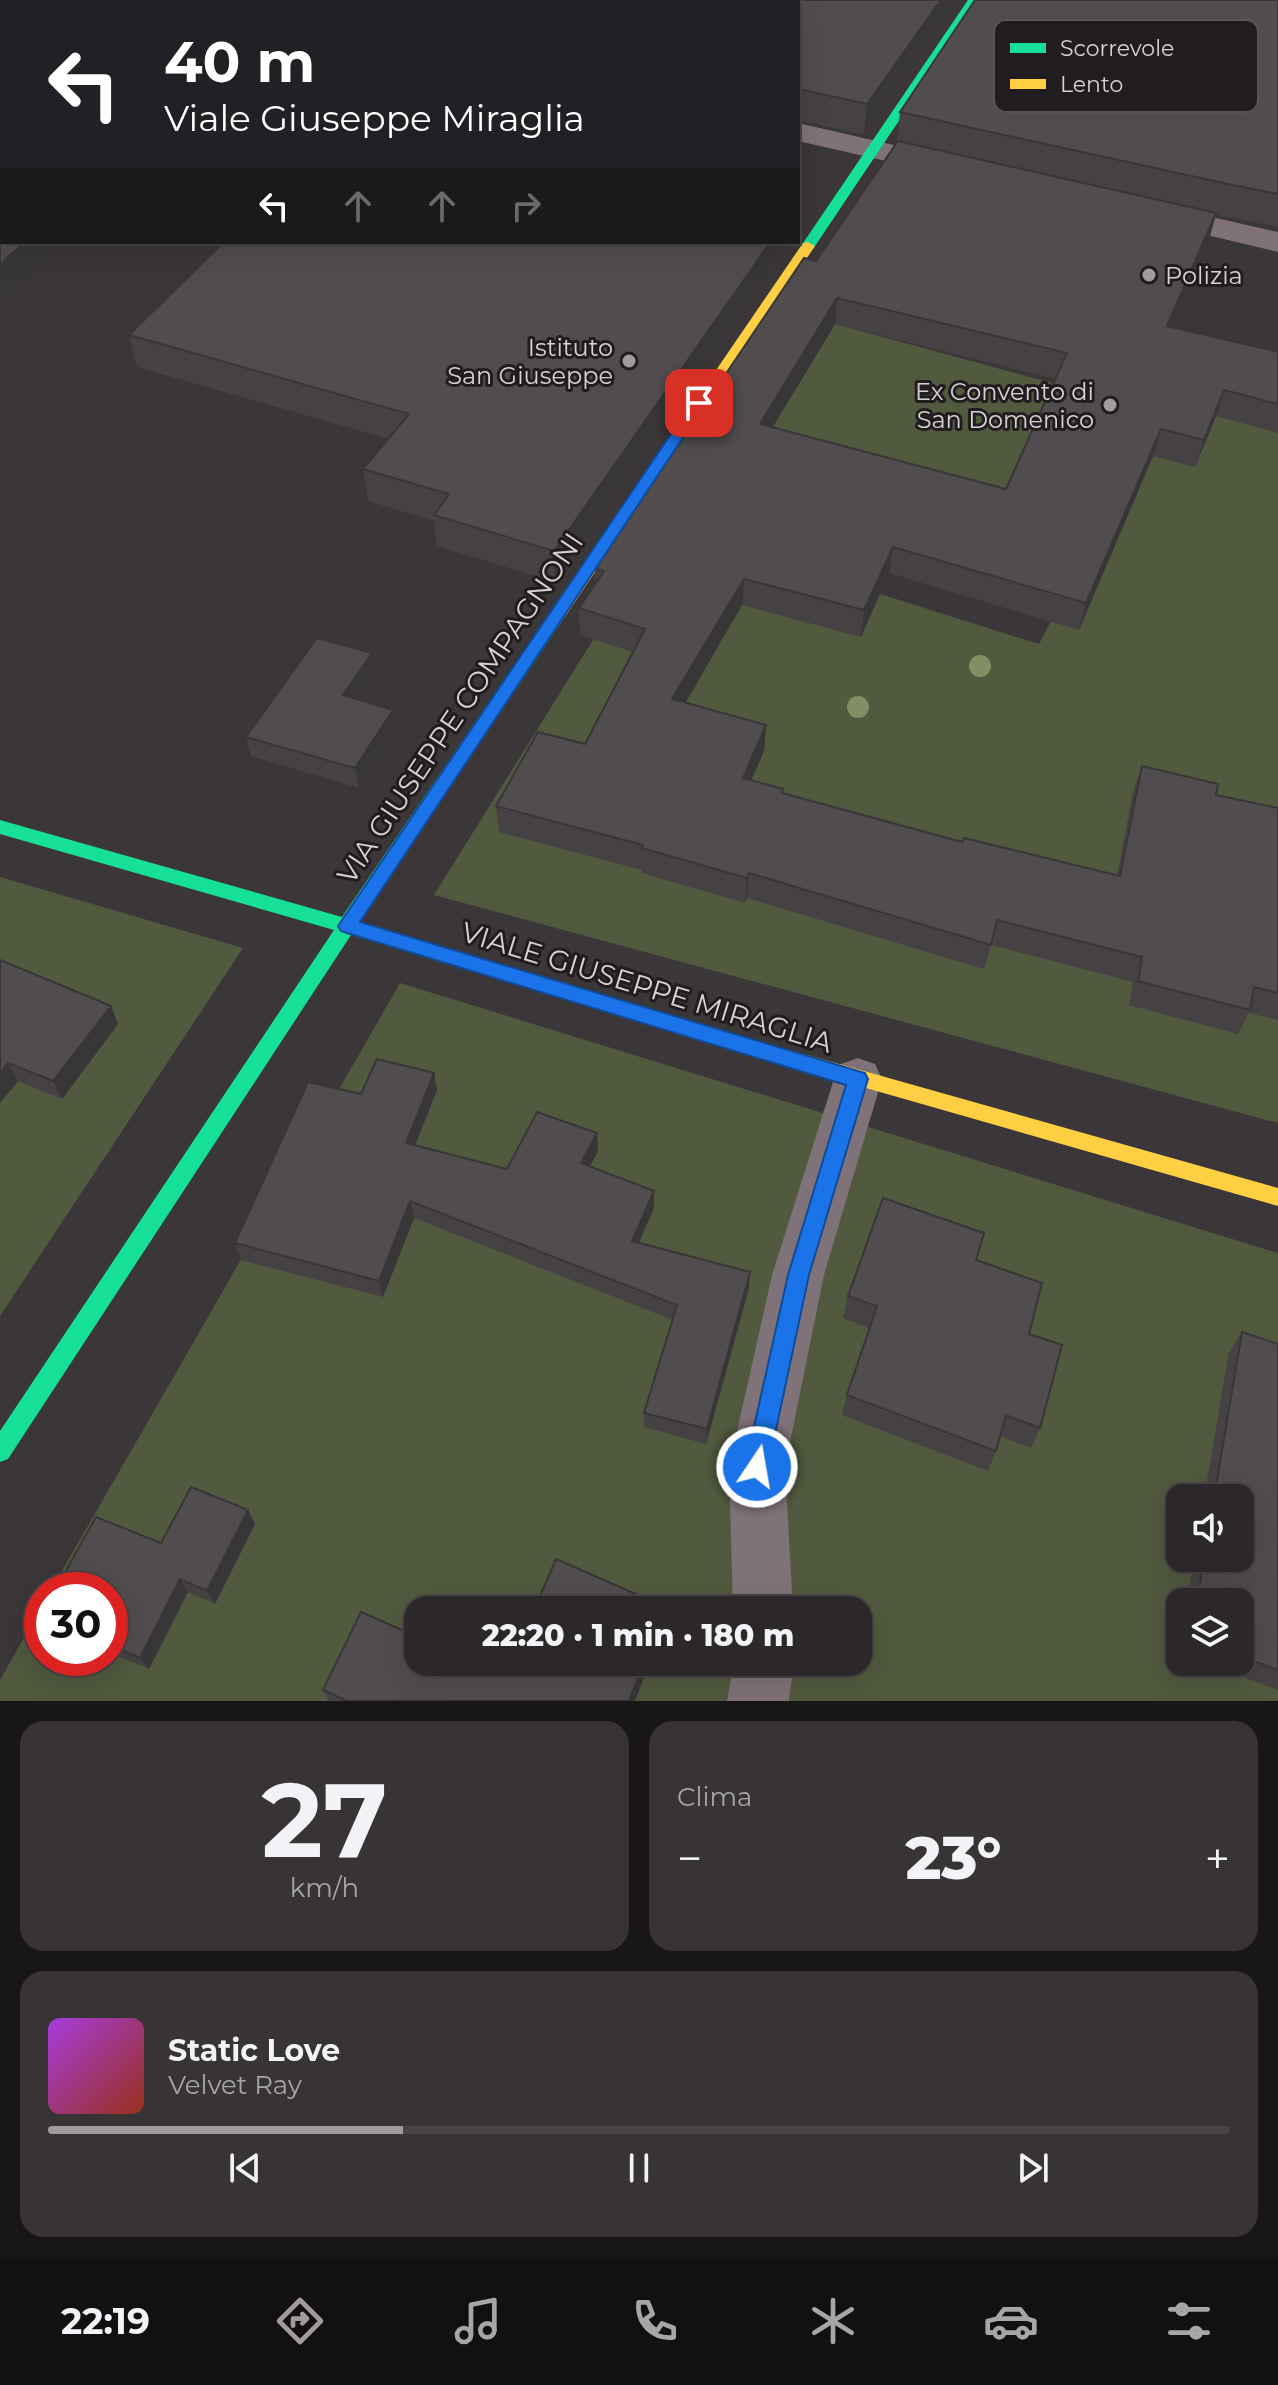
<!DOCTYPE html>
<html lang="it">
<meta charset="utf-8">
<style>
body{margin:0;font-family:Montserrat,sans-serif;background:#383436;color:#f1f3f6;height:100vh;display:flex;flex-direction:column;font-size:30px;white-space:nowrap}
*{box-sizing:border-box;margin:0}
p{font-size:26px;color:#a6a6a8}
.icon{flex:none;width:44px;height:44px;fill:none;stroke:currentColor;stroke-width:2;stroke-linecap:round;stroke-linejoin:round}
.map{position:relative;height:1701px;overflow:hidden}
.sheet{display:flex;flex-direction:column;gap:20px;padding:20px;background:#181617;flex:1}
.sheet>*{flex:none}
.top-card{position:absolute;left:0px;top:0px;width:800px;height:244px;box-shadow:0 8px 32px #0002,0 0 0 2px #484447;background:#202124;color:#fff;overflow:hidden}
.controls{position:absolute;left:1166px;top:1484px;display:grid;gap:16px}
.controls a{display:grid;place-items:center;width:88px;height:88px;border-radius:16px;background:#2c282a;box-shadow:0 8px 32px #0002,0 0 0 2px #484447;font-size:40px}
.speed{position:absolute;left:24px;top:1572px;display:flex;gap:16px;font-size:40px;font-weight:700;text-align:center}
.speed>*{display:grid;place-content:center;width:104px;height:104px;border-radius:50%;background:#2c282a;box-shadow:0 8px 32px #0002,0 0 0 2px #484447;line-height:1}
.speed .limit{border:12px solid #d22;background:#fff;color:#111}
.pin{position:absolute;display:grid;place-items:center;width:68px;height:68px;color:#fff;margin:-34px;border-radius:16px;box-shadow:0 4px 12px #0006}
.me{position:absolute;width:88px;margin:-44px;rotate:12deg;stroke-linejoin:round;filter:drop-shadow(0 0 6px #0008)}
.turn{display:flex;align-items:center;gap:28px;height:168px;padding:0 32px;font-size:36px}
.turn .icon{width:104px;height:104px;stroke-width:2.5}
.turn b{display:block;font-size:56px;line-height:68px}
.lanes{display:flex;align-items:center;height:76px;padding:0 32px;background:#0003;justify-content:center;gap:40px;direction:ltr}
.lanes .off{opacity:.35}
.big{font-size:60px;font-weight:800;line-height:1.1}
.sheet .tile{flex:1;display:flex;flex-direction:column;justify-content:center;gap:12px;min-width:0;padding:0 28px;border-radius:24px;background:#383436}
.sheet .dial{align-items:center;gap:0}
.dial b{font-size:104px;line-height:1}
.song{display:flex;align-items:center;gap:24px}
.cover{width:96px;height:96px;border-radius:12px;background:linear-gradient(135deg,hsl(280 70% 55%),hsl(10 70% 35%))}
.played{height:8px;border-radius:4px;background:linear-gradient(90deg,#a19b9d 30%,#484447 30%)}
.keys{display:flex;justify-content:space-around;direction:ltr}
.heat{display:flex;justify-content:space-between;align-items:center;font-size:44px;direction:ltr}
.sheet .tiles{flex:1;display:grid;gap:20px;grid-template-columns:1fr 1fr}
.tile:last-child{grid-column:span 2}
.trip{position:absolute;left:404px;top:1596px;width:468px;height:80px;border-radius:24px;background:#2c282a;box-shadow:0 8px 32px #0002,0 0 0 2px #484447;font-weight:800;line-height:80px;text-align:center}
.menu{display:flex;height:128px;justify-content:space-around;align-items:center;background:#121011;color:#a6a6a8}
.menu .icon{width:56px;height:56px}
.menu .selected{color:#a19b9d}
.menu b{font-size:36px;color:#f1f3f6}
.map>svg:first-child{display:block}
.green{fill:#51593e;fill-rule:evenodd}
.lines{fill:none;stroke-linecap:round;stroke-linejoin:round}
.lane{stroke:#7f7278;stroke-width:32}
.street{fill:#7f7278;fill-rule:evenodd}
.fast{fill:#16e098;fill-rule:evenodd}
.slow{fill:#ffcf43;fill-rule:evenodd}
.tree{fill:#828e64}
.wall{fill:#464244;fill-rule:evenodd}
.shaded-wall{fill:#393637}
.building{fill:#514d4f;stroke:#393637;stroke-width:2;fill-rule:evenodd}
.route{fill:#1a73e8;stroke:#114b97;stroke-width:2}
.poi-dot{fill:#a19b9d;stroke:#211d1f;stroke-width:3}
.labels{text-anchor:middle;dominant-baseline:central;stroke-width:6;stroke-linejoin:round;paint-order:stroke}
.far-poi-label{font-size:24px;fill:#d8d1d4;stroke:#211d1f;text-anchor:end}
.street-label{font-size:28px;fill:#d8d1d4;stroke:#211d1f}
.key{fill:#211d1f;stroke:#585355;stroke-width:2}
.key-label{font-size:22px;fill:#d8d1d4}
</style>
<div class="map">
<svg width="1278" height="1701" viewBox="0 0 1278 1701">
<rect width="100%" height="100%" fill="#3b3638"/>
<path class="green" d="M 835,324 L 1059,385 L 1000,516 L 758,451 Z
M 1169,398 L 1278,426 L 1278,1123 L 434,895 L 664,526 L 1039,644 Z
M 0,877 L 243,948 L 0,1316 Z
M 400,983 L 1278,1253 L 1278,1701 L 0,1701 L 0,1680 L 42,1606 L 42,1658 L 110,1658 L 110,1590 L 51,1590 ZM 1180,1498 L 1240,1498 L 1240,1558 L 1180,1558 ZM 1180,1602 L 1240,1602 L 1240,1662 L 1180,1662 ZM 418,1610 L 858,1610 L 858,1662 L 418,1662 Z"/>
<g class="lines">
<path class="lane" d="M 181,2 L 183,0"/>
<path class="street" d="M 798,123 L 959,160 L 963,166 L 959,172 L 948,175 L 798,141 Z
M 1155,204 L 1278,232 L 1278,252 L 1144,220 L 1139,213 L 1144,206 Z
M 858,1058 L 875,1064 L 882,1079 L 824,1275 L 785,1467 L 793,1610 L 733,1610 L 729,1467 L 772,1275 L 834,1079 L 841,1064 Z
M 734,1662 L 794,1662 L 789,1701 L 727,1701 Z"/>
<path class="fast" d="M 968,0 L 980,0 L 813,249 L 803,249 L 801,246 Z
M 560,605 L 568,611 L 566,615 L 359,922 L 747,1038 L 754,1040 L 757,1046 L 754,1052 L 747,1054 L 351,935 L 8,1459 L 0,1462 L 0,1431 L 334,930 L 0,834 L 0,820 L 342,917 L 554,607 Z"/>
<path class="slow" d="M 808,242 L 815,246 L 566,615 L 554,615 L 552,611 L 554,607 L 803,243 Z
M 747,1038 L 1278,1188 L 1278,1206 L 747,1054 L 740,1052 L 737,1046 L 740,1040 Z"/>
</g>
<g class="tree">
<circle cx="980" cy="666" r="11"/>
<circle cx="858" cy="707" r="11"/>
</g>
<path class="wall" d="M 957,0 L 864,135 L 798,120 L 798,2 Z
M 1278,0 L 1278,227 L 1216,215 L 1209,239 L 1171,327 L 1278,352 L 1278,433 L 1216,416 L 1195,467 L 1153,456 L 1079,630 L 889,573 L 861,637 L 742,605 L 685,703 L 766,725 L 764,751 L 751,780 L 783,789 L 783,793 L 962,842 L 1117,875 L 1133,792 L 1142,766 L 1216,795 L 1278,808 L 1278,1020 L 1249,1013 L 1238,1034 L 1129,1005 L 1133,982 L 991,945 L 984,969 L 747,898 L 745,903 L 642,873 L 642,870 L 499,832 L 496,806 L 585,744 L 633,652 L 580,635 L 579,608 L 595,584 L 595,568 L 816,261 L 897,142 L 900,112 ZM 835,324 L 1055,379 L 1006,489 L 772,428 Z
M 767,276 L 555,582 L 437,546 L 434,521 L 368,501 L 363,469 L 389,439 L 137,367 L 129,335 Z
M 372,653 L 375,673 L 357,699 L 393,710 L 396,729 L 359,788 L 251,756 L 246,737 Z
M 0,960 L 111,1006 L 118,1024 L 62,1099 L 18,1081 L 0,1103 Z
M 437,1090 L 415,1146 L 507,1169 L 598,1151 L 590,1167 L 654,1191 L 654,1208 L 639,1243 L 749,1288 L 706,1444 L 644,1427 L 644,1413 L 673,1320 L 414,1218 L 383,1297 L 241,1260 L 235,1243 L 361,1094 Z
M 976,1260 L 1029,1334 L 1040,1428 L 1031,1448 L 1000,1436 L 996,1451 L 988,1471 L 842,1415 L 847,1395 L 869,1328 L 843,1318 L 848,1296 Z
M 1242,1332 L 1278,1344 L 1278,1690 L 1203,1662 L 1240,1662 L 1240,1602 L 1187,1602 L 1194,1558 L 1240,1558 L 1240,1498 L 1204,1498 L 1229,1352 Z
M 248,1510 L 255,1524 L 215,1604 L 188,1592 L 149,1669 L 110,1653 L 110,1590 L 161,1543 Z
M 411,1634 L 635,1701 L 329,1701 L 323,1690 Z"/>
<path class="shaded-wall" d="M 941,0 L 957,0 L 864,135 L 867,104 Z
M 1216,213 L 1209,239 L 1160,352 L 1167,326 Z
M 25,242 L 68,242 L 0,305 L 0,264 Z
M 769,244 L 767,276 L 555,582 L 554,551 Z
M 837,298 L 835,324 L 758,451 L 760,424 Z
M 1224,390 L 1216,416 L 1195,467 L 1204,440 Z
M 1161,429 L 1153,456 L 1079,630 L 1086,603 Z
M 893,547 L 889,573 L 861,637 L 864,610 Z
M 744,579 L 742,605 L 672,726 L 672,699 Z
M 372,653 L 375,673 L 346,715 L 343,695 Z
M 393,710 L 396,729 L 359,788 L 355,768 Z
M 766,725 L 764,751 L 741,804 L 743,778 Z
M 749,873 L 747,898 L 745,903 L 747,878 Z
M 111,1006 L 118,1024 L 62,1099 L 53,1081 Z
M 8,1063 L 18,1081 L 0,1103 L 0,1073 Z
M 434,1073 L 437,1090 L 409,1160 L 406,1143 Z
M 597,1133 L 598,1151 L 582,1181 L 581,1163 Z
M 654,1191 L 654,1208 L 632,1257 L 632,1241 Z
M 410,1201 L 414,1218 L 383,1297 L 379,1281 Z
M 750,1272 L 749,1288 L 706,1444 L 707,1429 Z
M 248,1510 L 255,1524 L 215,1604 L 207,1591 Z
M 180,1579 L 188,1592 L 149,1669 L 140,1658 Z
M 644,1662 L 650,1662 L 635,1701 L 629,1701 Z"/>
<path class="building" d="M 202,0 L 941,0 L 867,104 L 798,89 L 798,2 L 199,2 Z
M 975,0 L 1278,0 L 1278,194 L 1228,184 L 900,112 Z
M 0,95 L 2,95 L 2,242 L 25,242 L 0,264 Z
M 898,141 L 1216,213 L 1167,326 L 1278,352 L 1278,404 L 1224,390 L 1204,440 L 1161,429 L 1086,603 L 893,547 L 864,610 L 744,579 L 672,699 L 766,725 L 743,778 L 783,789 L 782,793 L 962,842 L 964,838 L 1120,876 L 1142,766 L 1218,784 L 1216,795 L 1278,808 L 1278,993 L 1254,987 L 1250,1010 L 1138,981 L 1142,957 L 997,920 L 991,945 L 749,873 L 747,878 L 642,848 L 643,845 L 496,806 L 538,732 L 585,744 L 645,629 L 579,608 L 604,571 L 595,568 L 804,258 L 816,261 ZM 837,298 L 1067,353 L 1006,489 L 760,424 Z
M 224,242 L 759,242 L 769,244 L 554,551 L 434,515 L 449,494 L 363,469 L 409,414 L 129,335 Z
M 317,638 L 372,653 L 343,695 L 393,710 L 355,768 L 246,737 Z
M 0,960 L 111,1006 L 53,1081 L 8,1063 L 0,1073 Z
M 377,1059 L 434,1073 L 406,1143 L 507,1169 L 537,1112 L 597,1133 L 581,1163 L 654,1191 L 632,1241 L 750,1272 L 707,1429 L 644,1413 L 677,1305 L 410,1201 L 379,1281 L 235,1243 L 308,1082 L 361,1094 Z
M 883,1198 L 984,1233 L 976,1260 L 1042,1283 L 1029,1334 L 1062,1345 L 1040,1428 L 1006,1415 L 996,1451 L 847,1395 L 877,1306 L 848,1296 Z
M 1242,1332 L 1278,1344 L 1278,1670 L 1240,1656 L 1240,1602 L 1197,1602 L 1204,1558 L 1240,1558 L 1240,1498 L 1214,1498 Z
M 191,1487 L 248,1510 L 207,1591 L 180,1579 L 140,1658 L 110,1645 L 110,1590 L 55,1590 L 96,1517 L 161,1543 Z
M 556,1559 L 647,1599 L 643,1610 L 534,1610 Z
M 361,1612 L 411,1634 L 418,1620 L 418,1662 L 644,1662 L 629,1701 L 347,1701 L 323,1690 Z"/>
<path class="route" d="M 699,399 L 706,403 L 360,922 L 865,1073 L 868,1079 L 809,1275 L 768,1467 L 765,1475 L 757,1479 L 749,1475 L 745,1467 L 788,1275 L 846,1085 L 347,933 L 341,931 L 338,926 L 694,400 Z"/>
<g class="poi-dot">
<circle cx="1149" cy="275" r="8"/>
<circle cx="629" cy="361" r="8"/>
<circle cx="1110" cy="405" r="8"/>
</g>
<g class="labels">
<g class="far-poi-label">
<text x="1165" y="275" text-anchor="start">Polizia</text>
<text x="613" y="347">Istituto<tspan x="613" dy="28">San Giuseppe</tspan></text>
<text x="1094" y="391">Ex Convento di<tspan x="1094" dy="28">San Domenico</tspan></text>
</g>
<g class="street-label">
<text transform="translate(460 708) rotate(-56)">VIA GIUSEPPE COMPAGNONI</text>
<text transform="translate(647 987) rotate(17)">VIALE GIUSEPPE MIRAGLIA</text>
</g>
</g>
<rect x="994" y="20" width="264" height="92" rx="12" class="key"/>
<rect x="1010" y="43" width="36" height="10" fill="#16e098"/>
<rect x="1010" y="79" width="36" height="10" fill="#ffcf43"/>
<g class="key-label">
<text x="1060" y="56">Scorrevole</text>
<text x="1060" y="92">Lento</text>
</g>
</svg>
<div class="controls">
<a><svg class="icon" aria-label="sound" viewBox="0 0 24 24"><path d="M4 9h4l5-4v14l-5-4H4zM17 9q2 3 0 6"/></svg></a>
<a><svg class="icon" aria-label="layers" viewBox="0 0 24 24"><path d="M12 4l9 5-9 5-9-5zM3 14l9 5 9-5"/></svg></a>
</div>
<div class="speed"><div class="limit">30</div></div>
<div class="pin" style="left:699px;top:403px;background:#d93025"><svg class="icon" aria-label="arrive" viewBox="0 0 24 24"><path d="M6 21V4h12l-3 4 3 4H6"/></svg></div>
<svg class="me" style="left:757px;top:1467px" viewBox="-20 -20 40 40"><circle r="17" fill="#1a73e8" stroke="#fff" stroke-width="3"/><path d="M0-11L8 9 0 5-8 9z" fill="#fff"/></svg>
<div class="trip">22:20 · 1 min · 180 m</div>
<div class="top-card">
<div class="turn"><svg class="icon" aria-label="left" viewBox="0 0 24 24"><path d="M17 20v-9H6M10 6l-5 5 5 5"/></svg><div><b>40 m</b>Viale Giuseppe Miraglia</div></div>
<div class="lanes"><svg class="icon" aria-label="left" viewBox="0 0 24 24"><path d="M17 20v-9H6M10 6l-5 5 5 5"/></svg><svg class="icon off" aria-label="ahead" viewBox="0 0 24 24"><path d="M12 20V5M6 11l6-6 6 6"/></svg><svg class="icon off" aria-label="ahead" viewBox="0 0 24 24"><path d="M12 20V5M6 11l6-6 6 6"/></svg><svg class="icon off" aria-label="right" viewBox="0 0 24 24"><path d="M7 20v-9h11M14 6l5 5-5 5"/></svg></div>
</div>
</div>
<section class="sheet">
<div class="tiles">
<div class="tile dial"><b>27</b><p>km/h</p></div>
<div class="tile"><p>Clima</p>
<div class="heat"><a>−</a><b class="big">23°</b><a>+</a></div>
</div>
<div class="tile">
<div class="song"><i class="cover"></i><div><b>Static Love</b><p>Velvet Ray</p></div></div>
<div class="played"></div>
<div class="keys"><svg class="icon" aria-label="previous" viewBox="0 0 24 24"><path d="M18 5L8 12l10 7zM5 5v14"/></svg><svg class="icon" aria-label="pause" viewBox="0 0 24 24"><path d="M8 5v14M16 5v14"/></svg><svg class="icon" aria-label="next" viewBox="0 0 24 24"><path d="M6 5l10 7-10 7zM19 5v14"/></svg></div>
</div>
</div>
</section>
<nav class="menu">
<b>22:19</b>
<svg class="icon selected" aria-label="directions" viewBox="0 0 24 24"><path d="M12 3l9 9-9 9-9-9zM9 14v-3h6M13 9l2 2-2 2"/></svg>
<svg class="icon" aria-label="music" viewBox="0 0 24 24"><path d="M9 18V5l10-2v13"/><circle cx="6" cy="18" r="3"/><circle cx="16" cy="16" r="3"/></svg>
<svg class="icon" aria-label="phone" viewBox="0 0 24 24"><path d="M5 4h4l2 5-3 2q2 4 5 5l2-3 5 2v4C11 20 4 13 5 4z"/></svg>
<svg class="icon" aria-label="climate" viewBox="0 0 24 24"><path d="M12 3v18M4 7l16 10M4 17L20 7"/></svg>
<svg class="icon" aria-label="car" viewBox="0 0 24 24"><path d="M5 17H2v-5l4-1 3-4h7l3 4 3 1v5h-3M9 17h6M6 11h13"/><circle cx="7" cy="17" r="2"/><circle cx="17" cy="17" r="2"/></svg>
<svg class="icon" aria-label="filters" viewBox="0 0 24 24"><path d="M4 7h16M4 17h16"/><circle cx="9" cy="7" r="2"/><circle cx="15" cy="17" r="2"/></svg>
</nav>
